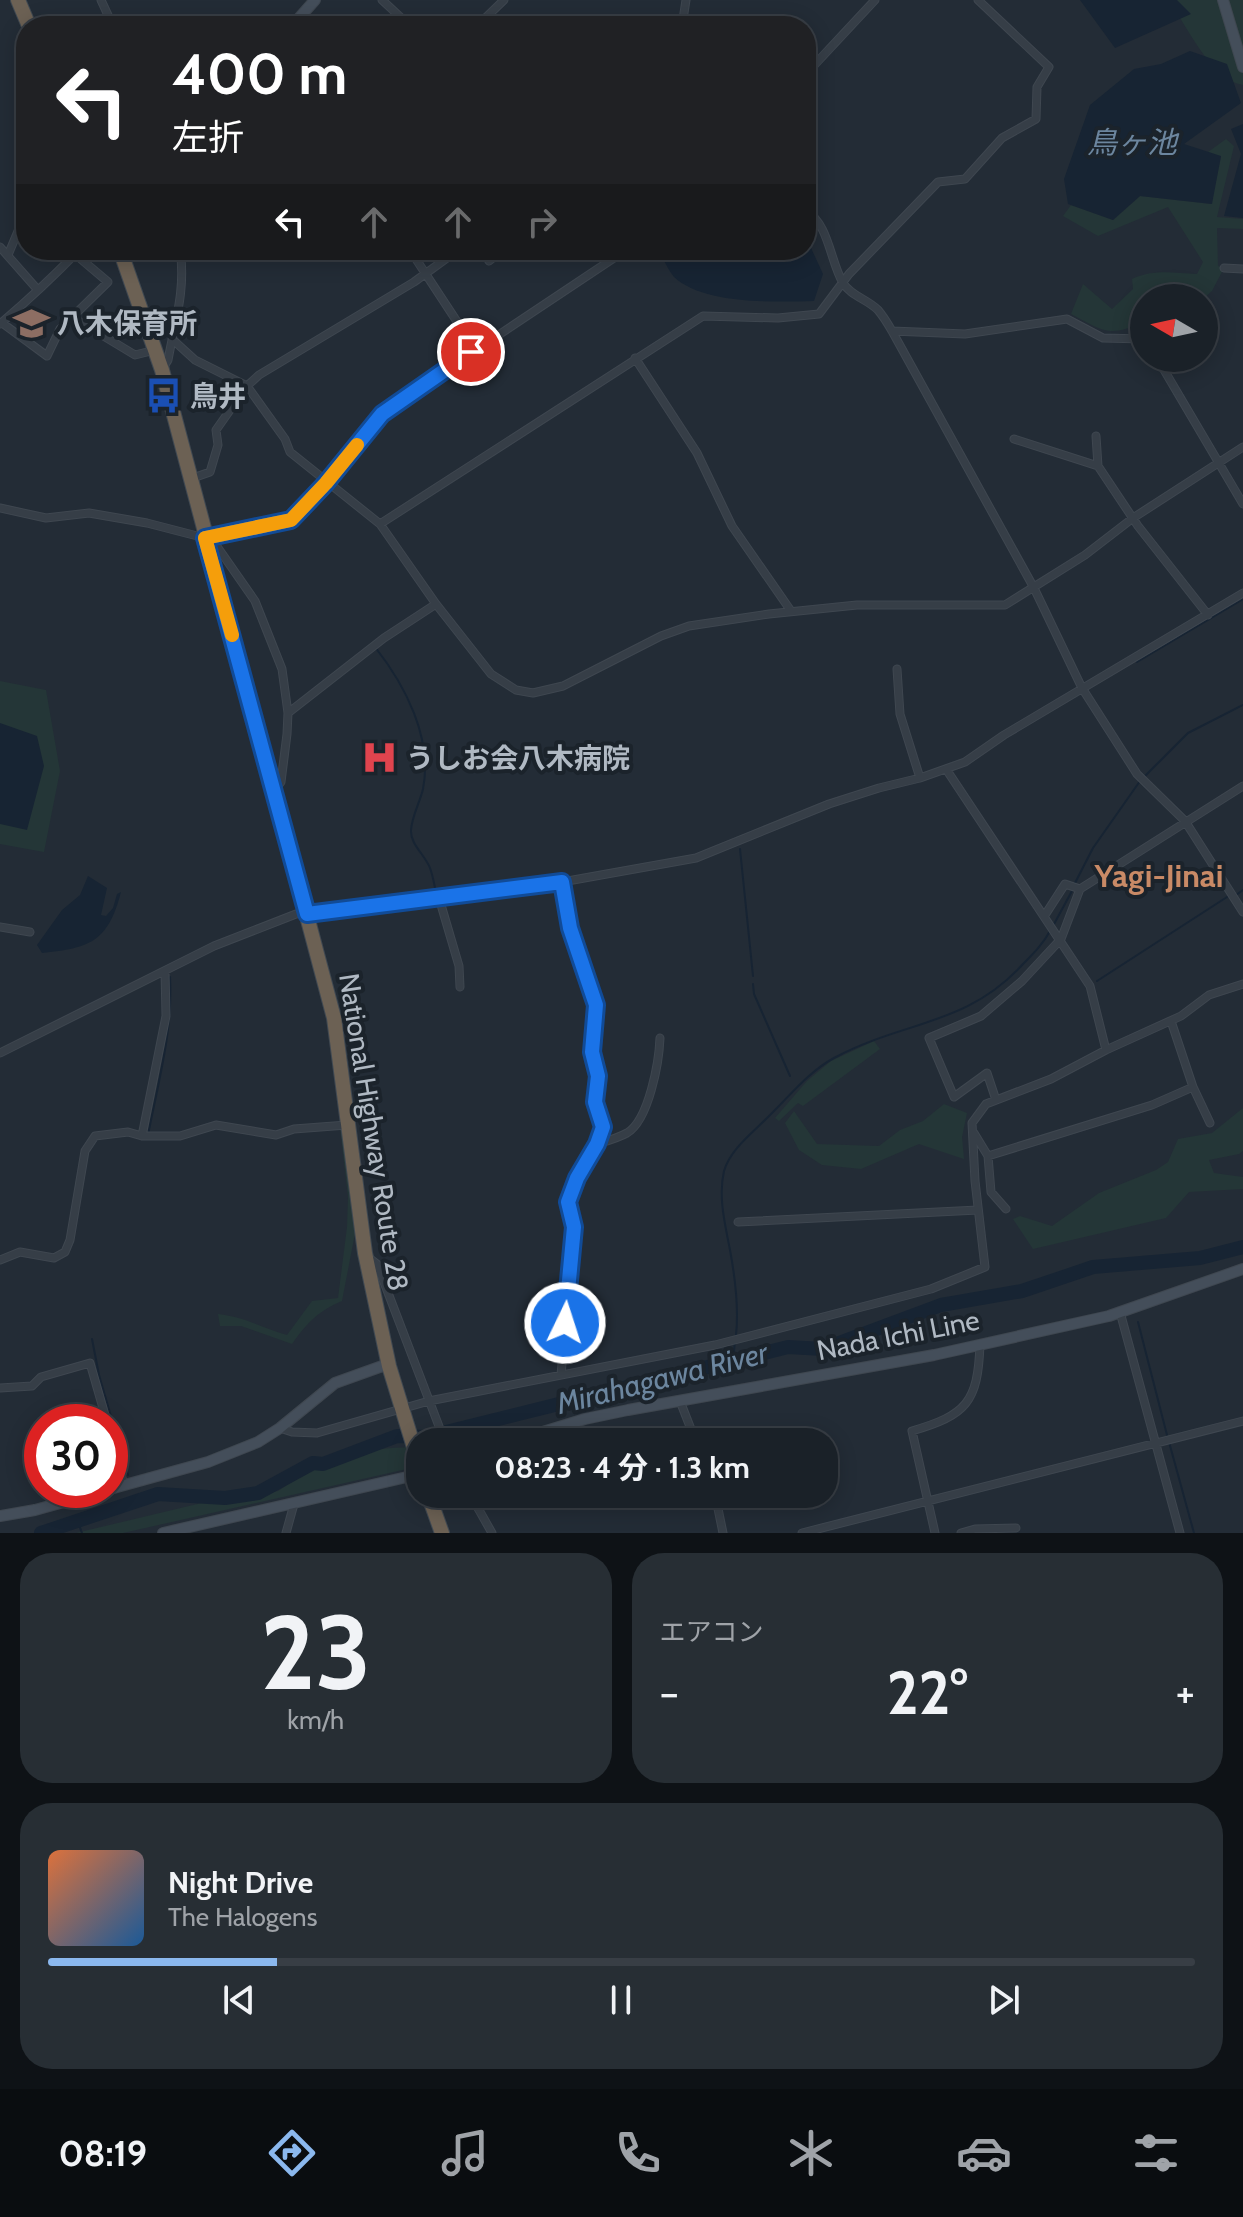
<!DOCTYPE html>
<html lang="ja">
<meta charset="utf-8">
<style>
body{margin:0;font-family:Cabin,"Noto Sans JP",sans-serif;background:#272e34;color:#f1f3f6;height:100vh;display:flex;flex-direction:column;font-size:30px;white-space:nowrap}
*{box-sizing:border-box;margin:0}
p{font-size:26px;color:#9fa3a8}
.icon{flex:none;width:44px;height:44px;fill:none;stroke:currentColor;stroke-width:2;stroke-linecap:round;stroke-linejoin:round}
.map{position:relative;height:1533px;overflow:hidden}
.drawer{display:flex;flex-direction:column;gap:20px;padding:20px;background:#0e1216;flex:1}
.drawer>*{flex:none}
.guide{position:absolute;left:16px;top:16px;width:800px;height:244px;border-radius:32px;box-shadow:0 4px 20px #0003,0 0 0 2px #383e45;background:#202124;color:#fff;overflow:hidden}
.needle{width:52px;rotate:279deg}
.tools{position:absolute;left:1130px;top:284px;display:grid;gap:16px}
.tools a{display:grid;place-items:center;width:88px;height:88px;border-radius:50%;background:#1a2128;box-shadow:0 4px 20px #0003,0 0 0 2px #383e45;font-size:40px}
.speed{position:absolute;left:24px;top:1404px;display:flex;gap:16px;font-size:40px;font-weight:700;text-align:center}
.speed>*{display:grid;place-content:center;width:104px;height:104px;border-radius:50%;background:#1a2128;box-shadow:0 4px 20px #0003,0 0 0 2px #383e45;line-height:1}
.speed .limit{border:12px solid #d22;background:#fff;color:#111}
.pin{position:absolute;display:grid;place-items:center;width:68px;height:68px;color:#fff;margin:-34px;border:4px solid #fff;border-radius:50%;box-shadow:0 2px 8px #0007}
.me{position:absolute;width:88px;margin:-44px;rotate:4deg;stroke-linejoin:round;filter:drop-shadow(0 0 6px #0008)}
.turn{display:flex;align-items:center;gap:28px;height:168px;padding:0 24px;font-size:36px}
.turn .icon{width:104px;height:104px;stroke-width:2.5}
.turn b{display:block;font-size:56px;line-height:68px}
.lanes{display:flex;align-items:center;height:76px;padding:0 24px;background:#0003;justify-content:center;gap:40px;direction:ltr}
.lanes .off{opacity:.35}
.big{font-size:60px;font-weight:700;line-height:1.1}
.drawer .tile{flex:1;display:flex;flex-direction:column;justify-content:center;gap:12px;min-width:0;padding:0 28px;border-radius:32px;background:#272e34}
.drawer .dial{align-items:center;gap:0}
.dial b{font-size:104px;line-height:1}
.song{display:flex;align-items:center;gap:24px}
.cover{width:96px;height:96px;border-radius:12px;background:linear-gradient(135deg,hsl(20 70% 55%),hsl(210 70% 35%))}
.played{height:8px;border-radius:4px;background:linear-gradient(90deg,#8bb8ee 20%,#383e45 20%)}
.keys{display:flex;justify-content:space-around;direction:ltr}
.heat{display:flex;justify-content:space-between;align-items:center;font-size:44px;direction:ltr}
.drawer .tiles{flex:1;display:grid;gap:20px;grid-template-columns:1fr 1fr}
.tile:last-child{grid-column:span 2}
.trip{position:absolute;left:406px;top:1428px;width:432px;height:80px;border-radius:32px;background:#1a2128;box-shadow:0 4px 20px #0003,0 0 0 2px #383e45;font-weight:700;line-height:80px;text-align:center}
.menu{display:flex;height:128px;justify-content:space-around;align-items:center;background:#0a0d10;color:#9fa3a8}
.menu .icon{width:56px;height:56px}
.menu .active{color:#8bb8ee}
.menu b{font-size:36px;color:#f1f3f6}
.map>svg:first-child{display:block}
.green{fill:#243637}
.water{fill:#172433}
.lines{fill:none;stroke-linecap:round;stroke-linejoin:round}
.stream{stroke:#172433;stroke-width:2}
.river{stroke:#172433;stroke-width:14}
.street-casing{stroke:#3f4750;stroke-width:9}
.secondary-casing{stroke:#3f4750;stroke-width:12}
.highway-casing{stroke:#404952;stroke-width:16}
.street{stroke:#363e47;stroke-width:7}
.secondary{stroke:#444e5a;stroke-width:10}
.highway{stroke:#6c6154;stroke-width:14}
.route-casing{stroke:#114b97;stroke-width:20}
.route{stroke:#1a73e8;stroke-width:14}
.slow{stroke:#f59e0b;stroke-width:14}
.labels{text-anchor:middle;dominant-baseline:central;stroke-width:8;stroke-linejoin:round;paint-order:stroke}
.poi-label{font-size:28px;font-weight:bold;fill:#b0b9c3;stroke:#1b232b;text-anchor:start}
.street-label{font-size:28px;fill:#b0b9c3;stroke:#1b232b}
.water-label{font-size:30px;font-style:italic;fill:#6c869f;stroke:#1b232b}
.quarter-label{font-size:32px;font-weight:bold;fill:#c98a66;stroke:#1b232b}
</style>
<div class="map">
<svg width="1243" height="1533" viewBox="0 0 1243 1533">
<rect width="100%" height="100%" fill="#232c36"/>
<path class="green" d="M 1169,0 L 1243,0 L 1243,85 C 1211,80 1186,25 1169,0 Z
M 1226,139 L 1234,146 L 1217,217 L 1243,219 L 1243,229 L 1217,228 L 1218,266 L 1224,268 L 1212,291 L 1204,298 L 1144,298 L 1144,322 C 1108,338 1104,331 1071,314 L 1083,284 L 1112,309 L 1133,289 L 1132,279 C 1154,269 1173,273 1197,274 L 1203,262 L 1168,207 L 1098,236 L 1063,216 L 1071,205 L 1113,220 L 1140,196 L 1211,204 L 1221,157 L 1208,152 Z
M 0,681 L 46,690 L 60,771 L 44,852 L 0,844 Z
M 874,1041 L 880,1049 L 803,1106 L 798,1103 L 779,1121 L 775,1118 L 807,1081 L 831,1061 Z
M 944,1104 L 967,1113 L 962,1137 L 964,1159 L 919,1144 L 861,1169 L 822,1165 L 799,1150 L 785,1123 L 794,1111 L 817,1144 L 879,1146 L 900,1130 L 923,1121 Z
M 1243,1108 L 1243,1151 L 1239,1154 L 1209,1160 L 1214,1173 L 1243,1177 L 1243,1189 L 1189,1192 L 1166,1218 L 1033,1249 L 1013,1219 L 1020,1216 L 1052,1226 L 1099,1193 L 1156,1170 L 1168,1162 L 1178,1139 L 1212,1133 Z
M 340,1128 L 346,1128 L 357,1223 L 342,1301 C 318,1311 307,1323 292,1344 L 241,1326 L 220,1326 L 218,1314 C 246,1317 261,1328 287,1335 L 312,1301 L 338,1298 L 347,1227 L 348,1197 Z
M 412,1447 L 417,1465 L 407,1469 L 123,1533 L 76,1533 L 210,1501 L 256,1496 L 278,1491 L 314,1467 C 326,1467 334,1459 345,1456 C 367,1449 389,1448 412,1447 Z"/>
<path class="water" d="M 1080,0 L 1177,0 L 1191,14 L 1115,48 Z
M 1190,51 L 1227,64 L 1241,103 L 1184,144 L 1221,156 L 1212,204 L 1140,196 L 1113,220 L 1068,204 L 1064,179 L 1090,105 L 1134,69 L 1161,64 Z
M 1243,124 L 1243,218 L 1224,216 L 1241,154 L 1231,129 Z
M 806,237 L 823,274 L 814,301 C 776,302 704,305 674,277 C 669,271 665,262 661,255 L 666,250 L 806,250 Z
M 0,723 L 37,736 L 44,766 L 27,830 L 0,824 Z
M 88,876 L 107,888 L 101,915 L 106,916 L 113,908 L 117,894 L 121,892 C 108,942 90,948 42,953 L 37,945 L 62,910 L 80,895 Z"/>
<g class="lines">
<path class="stream" d="M 375,647 C 405,685 433,738 423,789 C 420,802 412,816 411,830 C 410,844 425,855 430,868 C 433,876 434,884 436,892
M 1137,662 L 1243,599
M 1145,776 L 1188,733 L 1243,705
M 740,849 L 753,976
M 1075,883 L 1093,848 L 1140,781
M 1236,895 L 1243,890
M 1053,926 L 1073,889
M 1097,981 L 1227,897
M 753,984 L 754,994 L 790,1076
M 148,1135 C 158,1083 173,1031 170,977
M 1138,1322 L 1167,1435
M 736,1335 C 739,1308 735,1277 730,1250 C 725,1224 718,1197 724,1171 C 730,1150 751,1134 766,1119 C 787,1099 808,1072 834,1058 C 902,1021 967,1026 1023,964 C 1033,954 1043,944 1050,931
M 92,1339 L 99,1375 L 128,1475
M 733,1361 L 735,1341
M 1169,1442 L 1194,1533
M 78,1522 L 82,1533"/>
<path class="river" d="M 41,1533 L 158,1494 L 225,1498 L 258,1493 L 313,1463 L 323,1464 L 397,1436 L 426,1437 L 788,1347 L 823,1349 L 941,1305 L 1022,1291 L 1093,1267 L 1200,1258 L 1243,1247"/>
<defs>
<path id="street" d="M 101,0 L 113,26
M 382,0 L 410,26
M 477,26 L 504,0
M 682,26 L 686,0
M 806,74 L 875,0
M 806,211 C 829,224 830,261 843,283 C 851,296 867,299 878,310 C 883,316 888,324 892,331 L 1034,588 L 1082,688 L 1137,774 L 1185,821 L 1243,912
M 0,247 L 37,289
M 410,250 L 475,349
M 482,250 L 489,261 L 503,250
M 8,255 L 26,212
M 1224,268 L 1243,269
M 72,317 L 135,355 L 155,350
M 2,323 L 47,356 L 60,329 L 108,282 L 75,254
M 0,324 C 27,301 54,276 79,250
M 892,331 L 965,334 L 1067,319 L 1103,338 L 1144,339
M 172,339 L 195,360 L 247,386 L 285,439 L 290,452 L 380,524 L 436,604 L 491,674 L 516,690 L 533,693 L 563,686 L 661,636 L 689,626 L 769,614 L 857,605 L 1005,605 L 1085,555 L 1133,518 L 1243,447
M 635,358 L 697,453 L 732,526 L 791,611
M 1157,358 L 1243,504
M 163,368 L 168,360 C 175,322 186,289 180,250
M 1096,436 L 1098,466 L 1138,526 L 1208,615
M 1014,439 L 1098,466
M 190,479 L 210,472 L 218,445 L 216,430 L 247,386 L 259,375 L 414,282 L 458,250
M 0,508 L 46,518 L 89,513 L 147,523 L 205,538 L 216,545 L 255,601 L 282,669 L 288,713 L 287,734 L 281,782 L 274,791
M 380,524 L 703,316 L 778,318 L 819,314 L 849,274 L 938,182 L 965,179 L 1002,138 L 1036,119 L 1037,87 L 1049,67 L 978,0
M 208,537 L 291,520 L 326,483 L 392,406 L 626,250
M 897,669 L 900,714 L 920,778
M 288,713 L 384,638 L 436,604
M 946,769 L 1090,986 L 1106,1050
M 439,898 L 459,966 L 460,987
M 1045,915 L 1065,884 L 1080,889
M 0,927 L 30,932
M 1171,1021 L 1193,1087 L 1210,1123
M 0,1053 L 214,946 L 296,914 L 405,904 L 562,882 L 696,858 L 829,804 L 879,788 L 920,778 L 965,762 L 1004,735 L 1243,593
M 996,1100 L 987,1073 L 954,1097 L 929,1038 L 981,1016 L 1022,981 L 1061,939 L 1080,889 L 1243,786
M 974,1133 L 988,1156 L 991,1192 L 1006,1209
M 142,1136 L 166,1016 L 165,971
M 597,1144 C 607,1141 618,1138 627,1133 C 649,1120 659,1062 660,1038
M 988,1156 L 1152,1105 L 1193,1087
M 738,1222 L 978,1210
M 368,1257 L 377,1264 L 445,1442
M 0,1260 L 20,1252 L 54,1258 L 65,1252 L 70,1240 L 85,1151 L 95,1136 L 128,1132 L 142,1136 L 180,1136 L 216,1125 L 276,1135 L 294,1129 L 347,1125
M 1120,1312 L 1180,1533
M 561,1375 L 574,1227 L 568,1202 L 578,1176 L 597,1144 L 603,1127 L 595,1102 L 598,1076 L 592,1052 L 596,1005 L 570,928 L 562,882
M 0,1388 L 32,1386 L 41,1377 L 90,1363 L 107,1422
M 680,1401 L 696,1442
M 280,1428 L 292,1432 L 317,1433 L 429,1401 L 715,1345 L 931,1289 L 985,1267 L 975,1181 L 972,1123 L 986,1104 L 1051,1079 L 1106,1050 L 1181,1016 L 1209,995 L 1243,984
M 110,1434 L 124,1485
M 470,1494 L 492,1533
M 715,1494 L 723,1533
M 286,1533 L 294,1504
M 802,1533 L 1243,1421
M 935,1533 L 912,1431 C 966,1415 978,1403 980,1344
M 961,1533 L 975,1529 L 1016,1528"/>
<path id="secondary" d="M 1223,0 L 1243,67
M 292,26 L 315,0
M 510,1442 L 585,1419 L 628,1410 L 934,1355 L 1109,1316 L 1243,1269
M 110,1489 L 208,1462 L 258,1442 L 280,1428 L 335,1383 L 388,1364
M 0,1516 L 35,1510 L 107,1490
M 163,1533 L 420,1474"/>
<path id="highway" d="M 18,0 L 29,26
M 120,250 L 162,370 L 334,1018 L 365,1253 L 389,1366 L 420,1467
M 428,1494 L 442,1533"/>
</defs>
<use href="#street" class="street-casing"/>
<use href="#secondary" class="secondary-casing"/>
<use href="#highway" class="highway-casing"/>
<use href="#street" class="street"/>
<use href="#secondary" class="secondary"/>
<use href="#highway" class="highway"/>
</g>
<g class="lines">
<defs>
<path id="route" d="M 471,352 L 382,414 L 326,483 L 291,520 L 205,538 L 307,914 L 562,882 L 570,928 L 596,1005 L 592,1052 L 598,1076 L 595,1102 L 603,1127 L 597,1144 L 577,1178 L 568,1202 L 574,1227 L 565,1323"/>
</defs>
<use href="#route" class="route-casing"/>
<use href="#route" class="route"/>
<path class="slow" d="M 232,635 L 205,538 L 291,520 L 326,483 L 357,445"/>
</g>
<defs>
<symbol id="school-bare" viewBox="-9 -9 18 18"><path d="M0-5L7-2L0 1L-7-2ZM-4 1L0 2.5L4 1V4Q0 6-4 4Z" fill="#8d6e63" stroke="#1b232b" stroke-width="2.5" paint-order="stroke"/></symbol>
<symbol id="bus-bare" viewBox="-9 -9 18 18"><path d="M-5-6H5V4H4V6H2V4H-2V6H-4V4H-5ZM-3.5-4V0h7V-4ZM-3.5 1.2v1.5H-2V1.2ZM2 1.2v1.5H3.5V1.2Z" fill="#1a4fb4" stroke="#1b232b" stroke-width="2.5" paint-order="stroke"/></symbol>
<symbol id="hospital-bare" viewBox="-9 -9 18 18"><path d="M-5-5h3v3.5h4V-5h3V5h-3V1.5h-4V5h-3Z" fill="#e0444e" stroke="#1b232b" stroke-width="2.5" paint-order="stroke"/></symbol>
</defs>
<g fill-rule="evenodd">
<use href="#school-bare" x="6" y="298" width="51" height="51"/>
<use href="#bus-bare" x="138" y="370" width="51" height="51"/>
<use href="#hospital-bare" x="354" y="732" width="51" height="51"/>
</g>
<g class="labels">
<g class="poi-label">
<text x="57" y="323">八木保育所</text>
<text x="190" y="396">鳥井</text>
<text x="406" y="758">うしお会八木病院</text>
</g>
<g class="street-label">
<text transform="translate(374 1132) rotate(81)">National Highway Route 28</text>
<text transform="translate(898 1335) rotate(-11)">Nada Ichi Line</text>
</g>
<g class="water-label">
<text x="1132" y="142">鳥ヶ池</text>
<text transform="translate(662 1378) rotate(-14)">Mirahagawa River</text>
</g>
<g class="quarter-label">
<text x="1159" y="875">Yagi-Jinai</text>
</g>
</g>
</svg>
<div class="tools">
<a><svg class="needle" viewBox="-14 -14 28 28"><path d="M0-13l5 13h-10z" fill="#e53935"/><path d="M0 13l5-13h-10z" fill="#9fa3a8"/></svg></a>
</div>
<div class="speed"><div class="limit">30</div></div>
<div class="pin" style="left:471px;top:352px;background:#d93025"><svg class="icon" aria-label="arrive" viewBox="0 0 24 24"><path d="M6 21V4h12l-3 4 3 4H6"/></svg></div>
<svg class="me" style="left:565px;top:1323px" viewBox="-20 -20 40 40"><circle r="17" fill="#1a73e8" stroke="#fff" stroke-width="3"/><path d="M0-11L8 9 0 5-8 9z" fill="#fff"/></svg>
<div class="trip">08:23 · 4 分 · 1.3 km</div>
<div class="guide">
<div class="turn"><svg class="icon" aria-label="left" viewBox="0 0 24 24"><path d="M17 20v-9H6M10 6l-5 5 5 5"/></svg><div><b>400 m</b>左折</div></div>
<div class="lanes"><svg class="icon" aria-label="left" viewBox="0 0 24 24"><path d="M17 20v-9H6M10 6l-5 5 5 5"/></svg><svg class="icon off" aria-label="ahead" viewBox="0 0 24 24"><path d="M12 20V5M6 11l6-6 6 6"/></svg><svg class="icon off" aria-label="ahead" viewBox="0 0 24 24"><path d="M12 20V5M6 11l6-6 6 6"/></svg><svg class="icon off" aria-label="right" viewBox="0 0 24 24"><path d="M7 20v-9h11M14 6l5 5-5 5"/></svg></div>
</div>
</div>
<section class="drawer">
<div class="tiles">
<div class="tile dial"><b>23</b><p>km/h</p></div>
<div class="tile"><p>エアコン</p>
<div class="heat"><a>−</a><b class="big">22°</b><a>+</a></div>
</div>
<div class="tile">
<div class="song"><i class="cover"></i><div><b>Night Drive</b><p>The Halogens</p></div></div>
<div class="played"></div>
<div class="keys"><svg class="icon" aria-label="previous" viewBox="0 0 24 24"><path d="M18 5L8 12l10 7zM5 5v14"/></svg><svg class="icon" aria-label="pause" viewBox="0 0 24 24"><path d="M8 5v14M16 5v14"/></svg><svg class="icon" aria-label="next" viewBox="0 0 24 24"><path d="M6 5l10 7-10 7zM19 5v14"/></svg></div>
</div>
</div>
</section>
<nav class="menu">
<b>08:19</b>
<svg class="icon active" aria-label="directions" viewBox="0 0 24 24"><path d="M12 3l9 9-9 9-9-9zM9 14v-3h6M13 9l2 2-2 2"/></svg>
<svg class="icon" aria-label="music" viewBox="0 0 24 24"><path d="M9 18V5l10-2v13"/><circle cx="6" cy="18" r="3"/><circle cx="16" cy="16" r="3"/></svg>
<svg class="icon" aria-label="phone" viewBox="0 0 24 24"><path d="M5 4h4l2 5-3 2q2 4 5 5l2-3 5 2v4C11 20 4 13 5 4z"/></svg>
<svg class="icon" aria-label="climate" viewBox="0 0 24 24"><path d="M12 3v18M4 7l16 10M4 17L20 7"/></svg>
<svg class="icon" aria-label="car" viewBox="0 0 24 24"><path d="M5 17H2v-5l4-1 3-4h7l3 4 3 1v5h-3M9 17h6M6 11h13"/><circle cx="7" cy="17" r="2"/><circle cx="17" cy="17" r="2"/></svg>
<svg class="icon" aria-label="filters" viewBox="0 0 24 24"><path d="M4 7h16M4 17h16"/><circle cx="9" cy="7" r="2"/><circle cx="15" cy="17" r="2"/></svg>
</nav>
